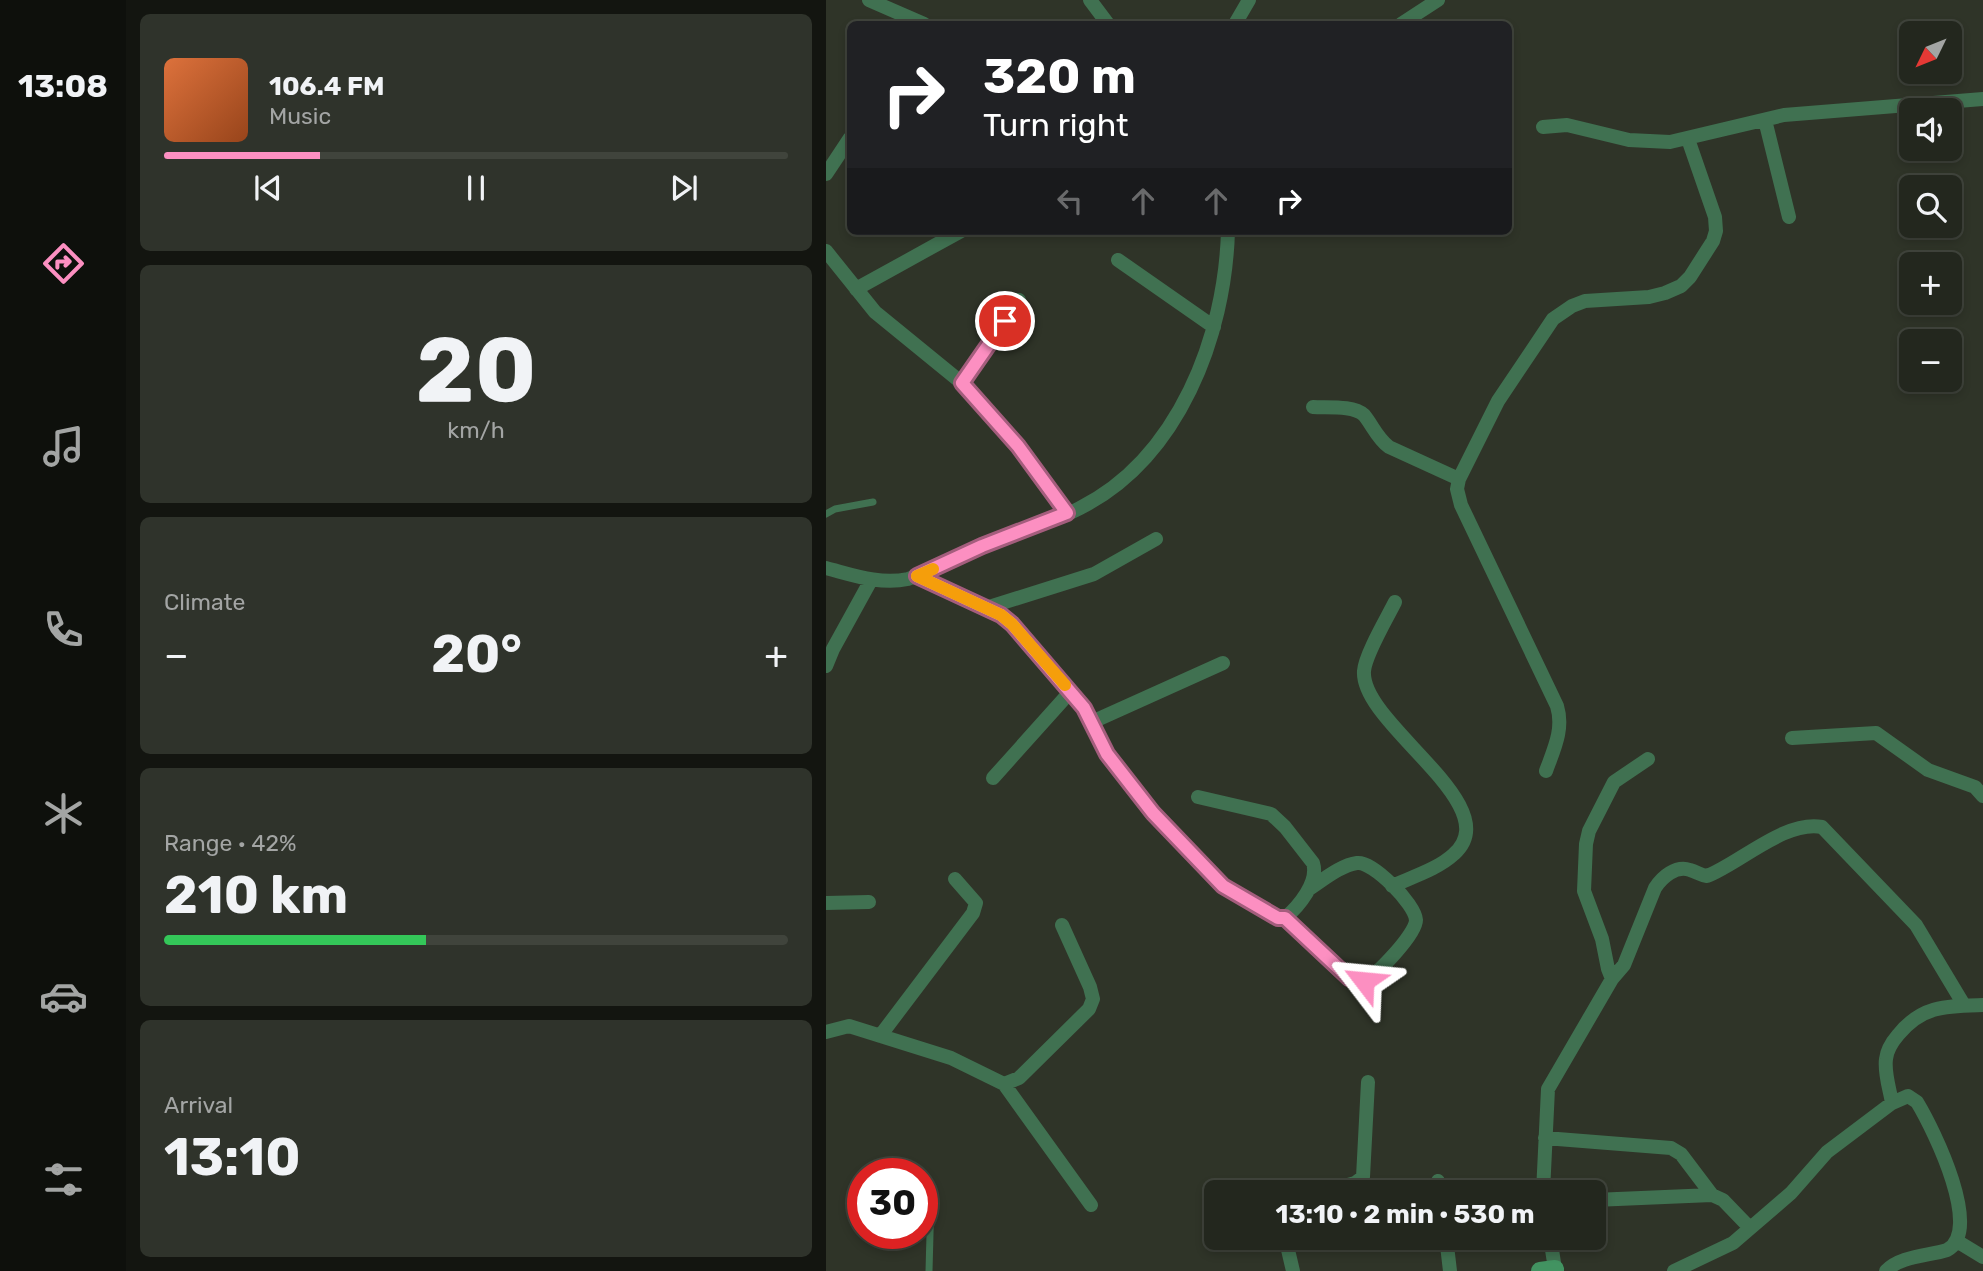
<!DOCTYPE html>
<meta charset="utf-8">
<style>
body{margin:0;font-family:Rubik,sans-serif;background:#2f332b;color:#f1f3f6;height:100vh;display:flex;flex-direction:column;font-size:26px;white-space:nowrap}
*{box-sizing:border-box;margin:0}
p{font-size:23px;color:#a3a5a4}
.icon{flex:none;width:38px;height:38px;fill:none;stroke:currentColor;stroke-width:2;stroke-linecap:round;stroke-linejoin:round}
.map{position:relative;flex:1;overflow:hidden}
.details{display:flex;flex-direction:column;gap:14px;padding:14px;background:#131510;width:700px}
.details>*{flex:none}
.guide{position:absolute;left:21px;top:21px;width:665px;height:214px;border-radius:10px;box-shadow:0 4px 10px #0003,0 0 0 2px #40443c;background:#202124;color:#fff;overflow:hidden}
.needle{width:46px;rotate:227deg}
.fabs{position:absolute;left:1073px;top:21px;display:grid;gap:14px}
.fabs a{display:grid;place-items:center;width:63px;height:63px;border-radius:10px;background:#23271e;box-shadow:0 4px 10px #0003,0 0 0 2px #40443c;font-size:35px}
.speed{position:absolute;left:21px;top:1158px;display:flex;gap:14px;font-size:35px;font-weight:700;text-align:center}
.speed>*{display:grid;place-content:center;width:91px;height:91px;border-radius:50%;background:#23271e;box-shadow:0 4px 10px #0003,0 0 0 2px #40443c;line-height:1}
.speed .limit{border:10px solid #d22;background:#fff;color:#111}
.pin{position:absolute;display:grid;place-items:center;width:60px;height:60px;color:#fff;margin:-30px;border:4px solid #fff;border-radius:50%;box-shadow:0 2px 7px #0007}
.me{position:absolute;width:77px;margin:-38px;rotate:299deg;stroke-linejoin:round;filter:drop-shadow(0 0 5px #0008)}
.turn{display:flex;align-items:center;gap:24px;height:147px;padding:0 21px;font-size:32px}
.turn .icon{width:91px;height:91px;stroke-width:2.5}
.turn b{display:block;font-size:49px;line-height:60px}
.lanes{display:flex;align-items:center;height:66px;padding:0 21px;background:#0003;justify-content:center;gap:35px;direction:ltr}
.lanes .off{opacity:.35}
.big{font-size:52px;font-weight:700;line-height:1.1}
.details .tile{flex:1;display:flex;flex-direction:column;justify-content:center;gap:10px;min-width:0;padding:0 24px;border-radius:10px;background:#2f332b}
.details .dial{align-items:center;gap:0}
.dial b{font-size:91px;line-height:1}
.song{display:flex;align-items:center;gap:21px}
.cover{width:84px;height:84px;border-radius:10px;background:linear-gradient(135deg,hsl(20 70% 55%),hsl(20 70% 35%))}
.played{height:7px;border-radius:4px;background:linear-gradient(90deg,#fc8fc1 25%,#40443c 25%)}
.keys{display:flex;justify-content:space-around;direction:ltr}
.heat{display:flex;justify-content:space-between;align-items:center;font-size:38px;direction:ltr}
.charge{height:10px;border-radius:5px;background:linear-gradient(90deg,#34c759 42%,#40443c 0)}
.trip{position:absolute;left:378px;top:1180px;width:402px;height:70px;border-radius:10px;background:#23271e;box-shadow:0 4px 10px #0003,0 0 0 2px #40443c;font-weight:700;line-height:70px;text-align:center}
main{display:flex;flex:1;min-height:0}
.tabs{display:flex;flex-direction:column;width:126px;justify-content:space-around;align-items:center;background:#0e100c;color:#a3a5a4}
.tabs .icon{width:49px;height:49px}
.tabs .active{color:#fc8fc1}
.tabs b{font-size:32px;color:#f1f3f6}
.map>svg:first-child{display:block}
.lines{fill:none;stroke-linecap:round;stroke-linejoin:round}
.lane{stroke:#407151;stroke-width:7}
.street{stroke:#407151;stroke-width:14}
.secondary{stroke:#429361;stroke-width:18}
.route-casing{stroke:#a45d7d;stroke-width:18}
.route{stroke:#fc8fc1;stroke-width:12}
.slow{stroke:#f59e0b;stroke-width:12}
</style>
<main>
<nav class="tabs">
<b>13:08</b>
<svg class="icon active" aria-label="directions" viewBox="0 0 24 24"><path d="M12 3l9 9-9 9-9-9zM9 14v-3h6M13 9l2 2-2 2"/></svg>
<svg class="icon" aria-label="music" viewBox="0 0 24 24"><path d="M9 18V5l10-2v13"/><circle cx="6" cy="18" r="3"/><circle cx="16" cy="16" r="3"/></svg>
<svg class="icon" aria-label="phone" viewBox="0 0 24 24"><path d="M5 4h4l2 5-3 2q2 4 5 5l2-3 5 2v4C11 20 4 13 5 4z"/></svg>
<svg class="icon" aria-label="climate" viewBox="0 0 24 24"><path d="M12 3v18M4 7l16 10M4 17L20 7"/></svg>
<svg class="icon" aria-label="car" viewBox="0 0 24 24"><path d="M5 17H2v-5l4-1 3-4h7l3 4 3 1v5h-3M9 17h6M6 11h13"/><circle cx="7" cy="17" r="2"/><circle cx="17" cy="17" r="2"/></svg>
<svg class="icon" aria-label="filters" viewBox="0 0 24 24"><path d="M4 7h16M4 17h16"/><circle cx="9" cy="7" r="2"/><circle cx="15" cy="17" r="2"/></svg>
</nav>
<section class="details">
<div class="tile">
<div class="song"><i class="cover"></i><div><b>106.4 FM</b><p>Music</p></div></div>
<div class="played"></div>
<div class="keys"><svg class="icon" aria-label="previous" viewBox="0 0 24 24"><path d="M18 5L8 12l10 7zM5 5v14"/></svg><svg class="icon" aria-label="pause" viewBox="0 0 24 24"><path d="M8 5v14M16 5v14"/></svg><svg class="icon" aria-label="next" viewBox="0 0 24 24"><path d="M6 5l10 7-10 7zM19 5v14"/></svg></div>
</div>
<div class="tile dial"><b>20</b><p>km/h</p></div>
<div class="tile"><p>Climate</p>
<div class="heat"><a>−</a><b class="big">20°</b><a>+</a></div>
</div>
<div class="tile"><p>Range · 42%</p><b class="big">210 km</b><div class="charge"></div></div>
<div class="tile"><p>Arrival</p><b class="big">13:10</b></div>
</section>
<div class="map">
<svg width="1157" height="1271" viewBox="0 0 1157 1271">
<rect width="100%" height="100%" fill="#2f3428"/>
<g class="lines">
<path class="lane" d="M 0,514 L 9,509 L 47,502
M 103,1271 L 105,1197"/>
<path class="street" d="M 43,0 L 98,24
M 264,0 L 282,24
M 409,24 L 423,0
M 575,24 L 612,0
M 939,120 L 963,217
M 717,127 L 741,125 L 803,140 L 844,142 L 958,115 L 1157,99
M 0,174 L 24,138
M 0,251 L 49,312 L 136,383 L 192,446 L 241,513
M 292,260 L 388,327
M 30,289 L 135,231
M 136,383 L 193,300
M 487,407 C 501,408 527,405 538,415 C 547,426 551,438 563,447 L 633,479
M 0,568 C 27,575 54,585 82,579 C 107,570 131,557 155,546 C 187,532 223,524 254,508 C 353,458 399,336 402,231
M 91,576 L 175,615 L 186,624 L 258,707 L 281,754 L 327,813 L 397,885 L 452,918 L 459,918 C 473,906 493,882 487,863 L 459,827 L 445,814 L 372,797
M 160,608 L 268,574 L 330,539
M 0,666 L 7,649 L 45,580
M 266,722 L 397,663
M 966,738 L 1050,733 L 1102,770 L 1149,787 L 1157,796
M 720,771 C 728,749 738,729 731,706 L 635,505 L 631,489 L 633,479 L 672,401 L 727,319 L 746,306 L 759,301 L 823,297 L 839,293 L 855,286 L 864,277 L 887,241 L 890,231 L 889,217 L 862,139
M 167,778 L 245,691
M 566,886 C 586,877 612,869 628,854 C 683,805 534,724 538,671 C 539,655 561,618 569,602
M 0,903 L 43,902
M 459,918 L 523,978 C 528,981 532,984 538,981 C 551,975 590,934 590,920 C 589,904 547,861 531,863 C 515,865 497,880 483,889
M 786,979 L 782,969 L 776,939 L 758,891 L 760,844 L 763,831 L 788,782 L 822,759
M 0,1032 L 23,1026 L 125,1058 L 178,1084 L 193,1078 L 263,1009 L 267,999 L 264,987 L 236,925
M 54,1036 L 147,913 L 150,903 L 129,879
M 178,1084 L 265,1205
M 1066,1103 C 1064,1090 1058,1073 1060,1059 C 1061,1050 1066,1042 1072,1035 C 1096,1005 1121,1006 1157,1005
M 719,1138 L 845,1148 L 855,1154 L 886,1195
M 612,1181 L 614,1192
M 497,1192 L 529,1183 L 537,1177 L 542,1082
M 717,1192 L 722,1089 L 786,979 L 798,965 L 829,888 C 836,877 850,865 864,870 C 871,872 874,875 881,876 C 914,863 959,820 996,827 L 1090,925 L 1138,1005
M 768,1200 L 886,1195 L 897,1200 L 924,1228
M 459,1237 L 467,1271
M 620,1237 L 624,1271
M 724,1237 L 729,1269
M 1134,1243 L 1157,1257
M 848,1271 L 907,1243 L 965,1193 L 1001,1152 L 1066,1103 L 1082,1096 L 1091,1102 C 1109,1132 1157,1231 1121,1250 C 1102,1256 1074,1256 1060,1271"/>
<path class="secondary" d="M 714,1271 L 729,1269 L 729,1271"/>
</g>
<g class="lines">
<defs>
<path id="route" d="M 179,321 L 136,383 L 192,446 L 241,513 L 156,546 L 91,576 L 175,615 L 186,624 L 258,708 L 281,754 L 327,813 L 397,886 L 452,918 L 459,918 L 523,978 L 532,982 L 538,981"/>
</defs>
<use href="#route" class="route-casing"/>
<use href="#route" class="route"/>
<path class="slow" d="M 107,569 L 91,576 L 175,615 L 186,624 L 239,685"/>
</g>
</svg>
<div class="fabs">
<a><svg class="needle" viewBox="-14 -14 28 28"><path d="M0-13l5 13h-10z" fill="#e53935"/><path d="M0 13l5-13h-10z" fill="#a3a5a4"/></svg></a>
<a><svg class="icon" aria-label="sound" viewBox="0 0 24 24"><path d="M4 9h4l5-4v14l-5-4H4zM17 9q2 3 0 6"/></svg></a>
<a><svg class="icon" aria-label="search" viewBox="0 0 24 24"><circle cx="10" cy="10" r="6"/><path d="M15 15l6 6"/></svg></a>
<a>+</a>
<a>−</a>
</div>
<div class="speed"><div class="limit">30</div></div>
<div class="pin" style="left:179px;top:321px;background:#d93025"><svg class="icon" aria-label="arrive" viewBox="0 0 24 24"><path d="M6 21V4h12l-3 4 3 4H6"/></svg></div>
<svg class="me" style="left:538px;top:981px" viewBox="-20 -20 40 40"><path d="M0-17L14 15 0 8-14 15z" fill="#fc8fc1" stroke="#fff" stroke-width="4"/></svg>
<div class="trip">13:10 · 2 min · 530 m</div>
<div class="guide">
<div class="turn"><svg class="icon" aria-label="right" viewBox="0 0 24 24"><path d="M7 20v-9h11M14 6l5 5-5 5"/></svg><div><b>320 m</b>Turn right</div></div>
<div class="lanes"><svg class="icon off" aria-label="left" viewBox="0 0 24 24"><path d="M17 20v-9H6M10 6l-5 5 5 5"/></svg><svg class="icon off" aria-label="ahead" viewBox="0 0 24 24"><path d="M12 20V5M6 11l6-6 6 6"/></svg><svg class="icon off" aria-label="ahead" viewBox="0 0 24 24"><path d="M12 20V5M6 11l6-6 6 6"/></svg><svg class="icon" aria-label="right" viewBox="0 0 24 24"><path d="M7 20v-9h11M14 6l5 5-5 5"/></svg></div>
</div>
</div>
</main>
